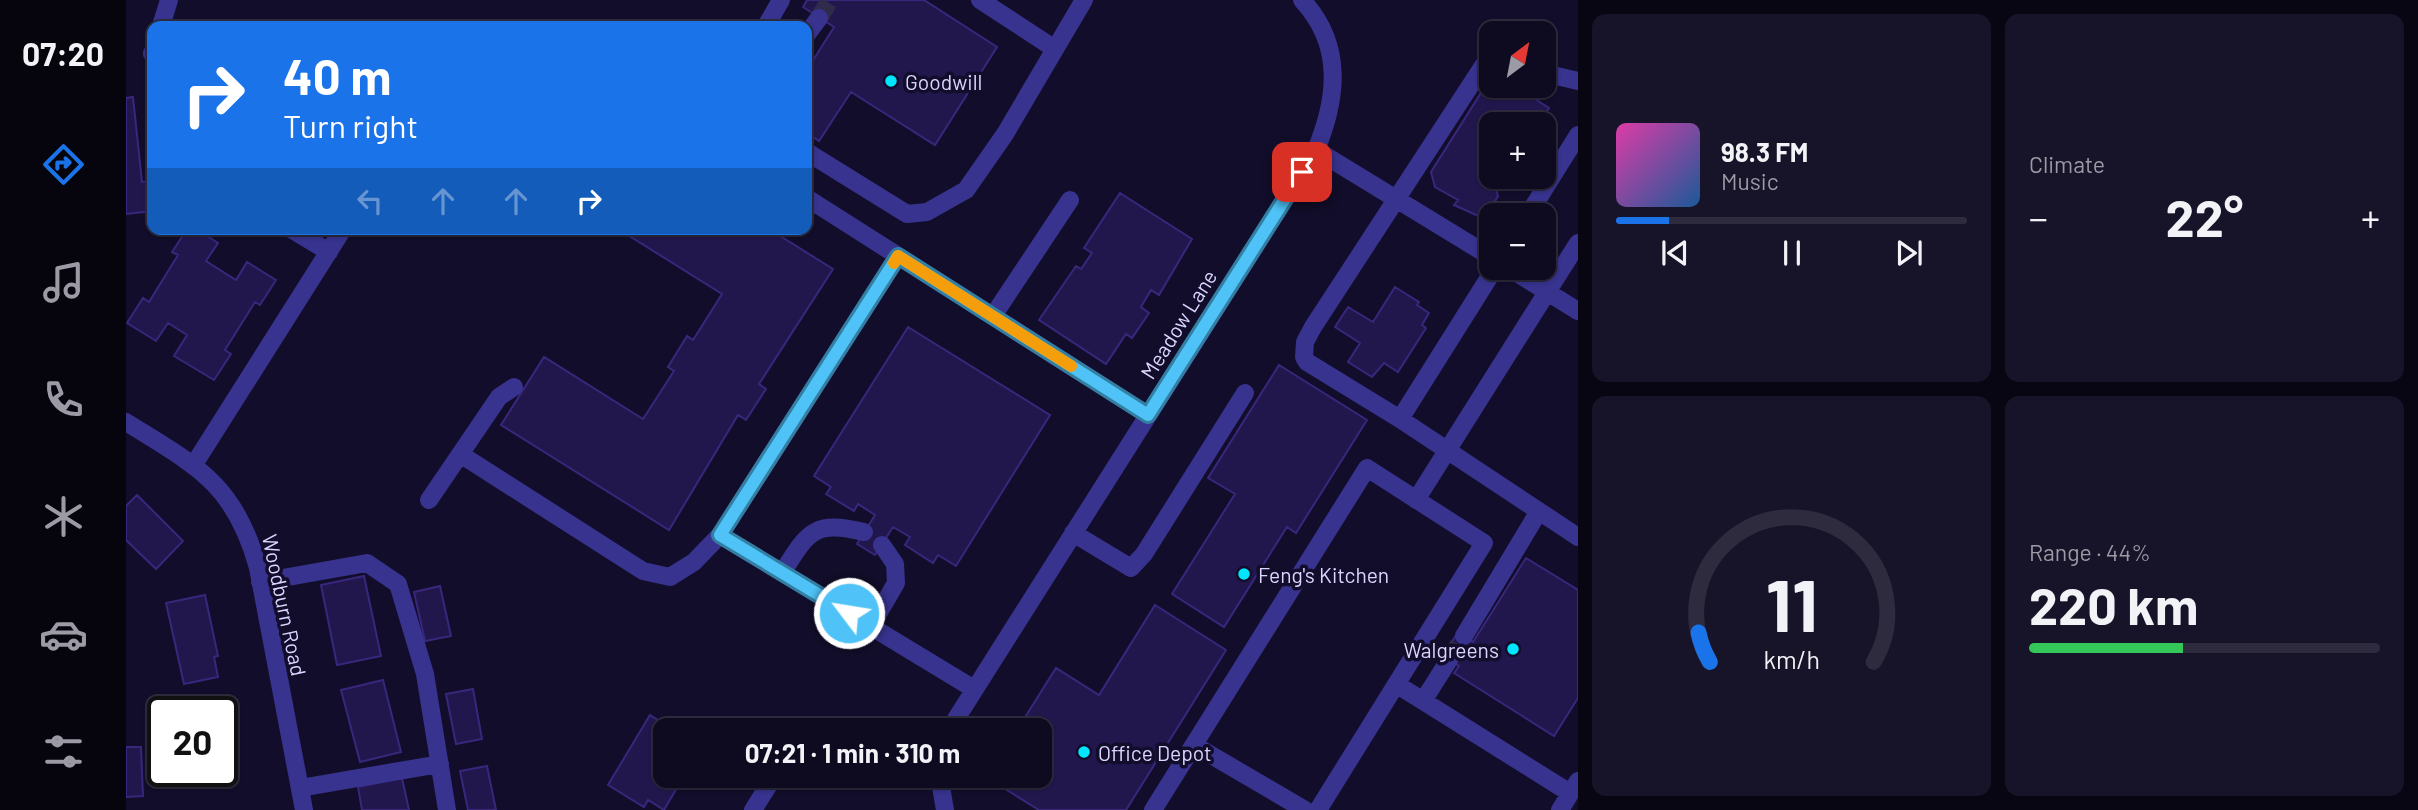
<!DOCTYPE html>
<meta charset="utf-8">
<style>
body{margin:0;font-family:Barlow,sans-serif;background:#171329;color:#f1f3f6;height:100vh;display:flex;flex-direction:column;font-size:26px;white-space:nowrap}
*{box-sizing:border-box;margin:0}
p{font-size:23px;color:#9b9aa5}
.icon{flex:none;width:38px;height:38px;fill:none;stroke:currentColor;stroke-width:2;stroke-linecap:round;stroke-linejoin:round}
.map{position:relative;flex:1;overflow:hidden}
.details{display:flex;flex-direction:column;gap:14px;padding:14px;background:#080612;width:840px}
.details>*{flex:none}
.guide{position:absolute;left:21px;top:21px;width:665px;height:214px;border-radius:14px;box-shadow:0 2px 5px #0004,0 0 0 2px #2e2b3e;background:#1a73e8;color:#fff;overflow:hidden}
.needle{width:46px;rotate:32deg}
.buttons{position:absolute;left:1353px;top:21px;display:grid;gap:14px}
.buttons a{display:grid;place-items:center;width:77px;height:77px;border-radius:14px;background:#0e0a20;box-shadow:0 2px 5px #0004,0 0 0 2px #2e2b3e;font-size:35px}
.speed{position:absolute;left:21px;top:696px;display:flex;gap:14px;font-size:35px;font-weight:700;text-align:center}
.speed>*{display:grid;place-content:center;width:91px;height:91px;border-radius:50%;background:#0e0a20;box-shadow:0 2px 5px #0004,0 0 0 2px #2e2b3e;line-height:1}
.speed .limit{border:4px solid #111;border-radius:10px;background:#fff;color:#111}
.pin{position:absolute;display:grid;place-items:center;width:60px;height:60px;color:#fff;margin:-30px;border-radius:14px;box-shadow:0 4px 10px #0006}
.me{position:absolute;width:77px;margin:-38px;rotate:301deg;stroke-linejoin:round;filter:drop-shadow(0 0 5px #0008)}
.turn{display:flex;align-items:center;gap:24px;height:147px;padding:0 21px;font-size:32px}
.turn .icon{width:91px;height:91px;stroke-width:2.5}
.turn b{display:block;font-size:49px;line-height:60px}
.lanes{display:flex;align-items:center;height:66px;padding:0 21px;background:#0003;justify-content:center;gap:35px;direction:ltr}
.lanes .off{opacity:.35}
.big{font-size:52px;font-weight:700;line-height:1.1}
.details .tile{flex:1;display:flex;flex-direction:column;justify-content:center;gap:10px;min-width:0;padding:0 24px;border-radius:14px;background:#171329}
.details .dial{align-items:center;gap:0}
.dial svg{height:182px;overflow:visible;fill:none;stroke:#2e2b3e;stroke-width:7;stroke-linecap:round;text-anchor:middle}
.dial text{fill:#f1f3f6;stroke:none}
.song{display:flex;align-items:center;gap:21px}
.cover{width:84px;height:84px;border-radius:10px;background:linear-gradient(135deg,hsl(320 70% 55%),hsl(210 70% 35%))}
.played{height:7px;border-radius:4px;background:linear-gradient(90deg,#1a73e8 15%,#2e2b3e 15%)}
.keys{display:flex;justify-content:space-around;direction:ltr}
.heat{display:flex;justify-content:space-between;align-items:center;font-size:38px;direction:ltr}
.charge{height:10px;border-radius:5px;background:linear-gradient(90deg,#34c759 44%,#2e2b3e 0)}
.details .tiles{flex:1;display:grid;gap:14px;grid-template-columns:repeat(2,1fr)}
.trip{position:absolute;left:527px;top:718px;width:399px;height:70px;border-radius:14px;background:#0e0a20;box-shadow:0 2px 5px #0004,0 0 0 2px #2e2b3e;font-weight:700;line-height:70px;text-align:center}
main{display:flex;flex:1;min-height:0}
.tab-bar{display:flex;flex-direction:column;width:126px;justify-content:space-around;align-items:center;background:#06040d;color:#9b9aa5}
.tab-bar .icon{width:49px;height:49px}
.tab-bar .selected{color:#1a73e8}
.tab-bar b{font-size:32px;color:#f1f3f6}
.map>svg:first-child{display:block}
.building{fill:#22174d;stroke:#38277c;stroke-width:2}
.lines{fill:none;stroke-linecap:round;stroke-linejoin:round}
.minor-tunnel{stroke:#302b4a;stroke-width:18;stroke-dasharray:18 9;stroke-linecap:butt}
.minor{stroke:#37338e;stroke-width:18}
.route-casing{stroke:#337fa1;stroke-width:18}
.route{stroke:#4fc3f7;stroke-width:12}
.slow{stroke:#f59e0b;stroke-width:12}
.poi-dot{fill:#02e5ff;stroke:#120d2a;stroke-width:2.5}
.labels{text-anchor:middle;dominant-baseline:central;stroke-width:7;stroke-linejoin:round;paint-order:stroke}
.poi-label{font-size:21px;fill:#dbd6ff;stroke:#120d2a;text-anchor:start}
.street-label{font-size:21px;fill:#dbd6ff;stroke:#120d2a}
</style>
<main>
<nav class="tab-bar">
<b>07:20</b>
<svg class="icon selected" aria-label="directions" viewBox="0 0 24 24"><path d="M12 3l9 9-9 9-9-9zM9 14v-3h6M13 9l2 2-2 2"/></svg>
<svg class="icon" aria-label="music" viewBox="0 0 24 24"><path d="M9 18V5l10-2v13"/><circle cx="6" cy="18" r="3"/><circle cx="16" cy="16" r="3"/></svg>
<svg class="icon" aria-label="phone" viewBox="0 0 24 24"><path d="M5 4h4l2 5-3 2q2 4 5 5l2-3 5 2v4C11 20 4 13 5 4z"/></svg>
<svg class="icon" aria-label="climate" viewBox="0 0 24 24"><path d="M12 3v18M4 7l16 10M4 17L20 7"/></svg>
<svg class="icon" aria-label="car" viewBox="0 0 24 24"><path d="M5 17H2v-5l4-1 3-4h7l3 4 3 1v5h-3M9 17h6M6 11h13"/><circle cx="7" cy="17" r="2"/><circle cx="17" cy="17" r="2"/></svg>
<svg class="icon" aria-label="filters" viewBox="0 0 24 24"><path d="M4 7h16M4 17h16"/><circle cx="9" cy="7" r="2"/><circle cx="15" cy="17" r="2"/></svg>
</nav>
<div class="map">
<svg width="1452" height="810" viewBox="0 0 1452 810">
<rect width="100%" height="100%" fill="#120d2a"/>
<path class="building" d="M 681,0 L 798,0 L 871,47 L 809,145 L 725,92 L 693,141 L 681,133 L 681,70 L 708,27 L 677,7 Z
M 1365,77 L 1365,86 L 1382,86 L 1387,89 L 1389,86 L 1423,108 L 1413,124 L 1365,124 L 1365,177 L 1373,177 L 1369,183 L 1366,180 L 1365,183 L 1370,189 L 1372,196 L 1359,219 L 1328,205 L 1332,200 L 1309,187 L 1305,172 Z
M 7,97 L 16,182 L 25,181 L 26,211 L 0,214 L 0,98 Z
M 994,193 L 1066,239 L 1033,295 L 1025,290 L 1015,307 L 1023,313 L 1006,338 L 1000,334 L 980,364 L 913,320 L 950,266 L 955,269 L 966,253 L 958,248 Z
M 61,229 L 70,229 L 92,243 L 80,261 L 110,280 L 121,262 L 150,280 L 134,305 L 129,302 L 99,350 L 105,354 L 88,380 L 48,356 L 61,335 L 42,323 L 30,341 L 1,323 L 17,298 L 23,302 L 52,255 L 46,252 Z
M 499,229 L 643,229 L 707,269 L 633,384 L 640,389 L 620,420 L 612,415 L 543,530 L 375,425 L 418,357 L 517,419 L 548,371 L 542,367 L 561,336 L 567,340 L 596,294 L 497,232 Z
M 1269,287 L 1293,302 L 1291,305 L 1303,313 L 1296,325 L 1300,328 L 1272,372 L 1258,363 L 1246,377 L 1222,362 L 1234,343 L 1209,327 L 1222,307 L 1247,322 Z
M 782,327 L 924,415 L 830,566 L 812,555 L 807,563 L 779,545 L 784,537 L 767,527 L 749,555 L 731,544 L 749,515 L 732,504 L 728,511 L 700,494 L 705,487 L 688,476 Z
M 1153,365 L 1241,420 L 1170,533 L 1161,527 L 1098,627 L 1046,594 L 1109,494 L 1082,478 Z
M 11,495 L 57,541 L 30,569 L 0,540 L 0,506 Z
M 1400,558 L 1452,590 L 1452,698 L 1428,736 L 1328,673 L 1333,666 L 1317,656 L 1332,632 L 1347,642 Z
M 238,576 L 255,656 L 211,665 L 195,585 Z
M 314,586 L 325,636 L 299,641 L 288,592 Z
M 79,595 L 92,656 L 88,657 L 92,677 L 58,684 L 40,603 Z
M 1029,605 L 1100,650 L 1000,810 L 913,810 L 876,787 L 883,775 L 914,775 L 914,730 L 891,730 L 930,668 L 973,695 Z
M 257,680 L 275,752 L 234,762 L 215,690 Z
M 347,689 L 356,739 L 330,744 L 320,694 Z
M 95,700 L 111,781 L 72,788 L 69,772 L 96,772 L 96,712 L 57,712 L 56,708 Z
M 524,715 L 548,730 L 539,730 L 539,773 L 536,777 L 552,786 L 538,810 L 522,800 L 518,807 L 482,785 Z
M 0,747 L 15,747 L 17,796 L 0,797 Z
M 361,766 L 370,810 L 342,810 L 334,771 Z
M 276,778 L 283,810 L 236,810 L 232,787 Z"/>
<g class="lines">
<path class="minor-tunnel" d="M 693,18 L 704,0
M 1323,660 L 1338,636"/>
<path class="minor" d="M 854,0 L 929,49
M 35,26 L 43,0
M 640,26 L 655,0
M 681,34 L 693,18
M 26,53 L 26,54
M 1365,61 L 1361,60 L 1187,327 L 1179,342 L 1178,357 L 1181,362 L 1274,419 L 1452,537
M 1418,73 L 1452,81
M 1190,150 L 1365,257
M 681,152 L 781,214 L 801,212 L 840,190 L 879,134 L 958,0
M 681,198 L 1022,415
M 1402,215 L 1452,135
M 165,229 L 203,252
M 1383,268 L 1452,311
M 867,316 L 944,200
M 1274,419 L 1369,268
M 0,422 C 70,466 109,483 132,568 L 178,810
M 334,454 L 517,571 L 544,577 L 568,562 L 594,535 L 772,256
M 67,466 L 217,229
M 303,500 L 373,397 L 388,387
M 1290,500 L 1452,243
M 947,533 L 1005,568 L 1018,554 L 1119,393
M 594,535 L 848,689
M 656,573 C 682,532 687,520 738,532
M 134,582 L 241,563 L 272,584 L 299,674 L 321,810
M 745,626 L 770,583 L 769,564 L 756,545
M 1338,636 L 1413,511
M 1270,684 L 1444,793
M 1297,701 L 1323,660
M 678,730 L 680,727
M 823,730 L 1190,150 C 1211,99 1218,45 1176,0
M 1068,745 L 1179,810
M 813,775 L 819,810
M 174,788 L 314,764
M 627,810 L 649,775
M 1027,810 L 1241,468 L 1358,543 L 1192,810
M 1434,810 L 1452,781"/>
</g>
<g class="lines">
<defs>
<path id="route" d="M 723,613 L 594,535 L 772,256 L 1022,415 L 1176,172"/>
</defs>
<use href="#route" class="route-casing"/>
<use href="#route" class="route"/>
<path class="slow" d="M 768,263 L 772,256 L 945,366"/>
</g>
<g class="poi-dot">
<circle cx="765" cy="81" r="7"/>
<circle cx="1118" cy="574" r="7"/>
<circle cx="1387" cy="649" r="7"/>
<circle cx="958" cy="752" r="7"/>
</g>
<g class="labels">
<g class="poi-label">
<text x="779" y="81">Goodwill</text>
<text x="1132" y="574">Feng's Kitchen</text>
<text x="1373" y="649" text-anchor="end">Walgreens</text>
<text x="972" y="752">Office Depot</text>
</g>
<g class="street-label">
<text transform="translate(1052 324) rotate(-58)">Meadow Lane</text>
<text transform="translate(159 605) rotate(78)">Woodburn Road</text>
</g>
</g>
</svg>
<div class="buttons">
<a><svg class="needle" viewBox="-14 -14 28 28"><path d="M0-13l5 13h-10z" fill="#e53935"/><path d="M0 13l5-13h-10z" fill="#9b9aa5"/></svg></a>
<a>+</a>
<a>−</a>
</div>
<div class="speed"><div class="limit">20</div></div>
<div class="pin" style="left:1176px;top:172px;background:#d93025"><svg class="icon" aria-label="arrive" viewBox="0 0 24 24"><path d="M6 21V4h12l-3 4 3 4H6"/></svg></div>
<svg class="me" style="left:723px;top:613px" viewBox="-20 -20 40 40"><circle r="17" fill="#4fc3f7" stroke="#fff" stroke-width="3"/><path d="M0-11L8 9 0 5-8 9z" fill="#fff"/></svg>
<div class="trip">07:21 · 1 min · 310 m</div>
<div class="guide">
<div class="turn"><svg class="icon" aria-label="right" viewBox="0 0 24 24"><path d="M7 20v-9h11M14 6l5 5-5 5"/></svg><div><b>40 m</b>Turn right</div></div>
<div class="lanes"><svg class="icon off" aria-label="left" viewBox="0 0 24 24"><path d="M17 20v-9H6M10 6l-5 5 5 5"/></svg><svg class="icon off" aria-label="ahead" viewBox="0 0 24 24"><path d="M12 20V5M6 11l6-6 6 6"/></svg><svg class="icon off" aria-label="ahead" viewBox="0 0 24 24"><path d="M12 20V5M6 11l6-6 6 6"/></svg><svg class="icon" aria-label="right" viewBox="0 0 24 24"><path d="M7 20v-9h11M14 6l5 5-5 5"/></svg></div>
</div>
</div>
<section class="details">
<div class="tiles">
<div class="tile">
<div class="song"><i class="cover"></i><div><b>98.3 FM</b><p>Music</p></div></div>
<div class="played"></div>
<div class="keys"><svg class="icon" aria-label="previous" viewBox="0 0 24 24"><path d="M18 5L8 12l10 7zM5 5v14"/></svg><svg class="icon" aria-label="pause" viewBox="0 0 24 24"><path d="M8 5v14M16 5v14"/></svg><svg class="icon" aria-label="next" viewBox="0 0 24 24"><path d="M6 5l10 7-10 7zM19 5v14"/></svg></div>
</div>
<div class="tile"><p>Climate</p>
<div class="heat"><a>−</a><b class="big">22°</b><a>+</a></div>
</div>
<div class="tile dial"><svg viewBox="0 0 100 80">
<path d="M14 69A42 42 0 1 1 86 69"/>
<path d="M14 69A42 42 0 0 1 9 56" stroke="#1a73e8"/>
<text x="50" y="56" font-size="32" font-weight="700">11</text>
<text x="50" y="72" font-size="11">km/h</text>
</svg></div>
<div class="tile"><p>Range · 44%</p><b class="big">220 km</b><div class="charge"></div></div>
</div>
</section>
</main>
